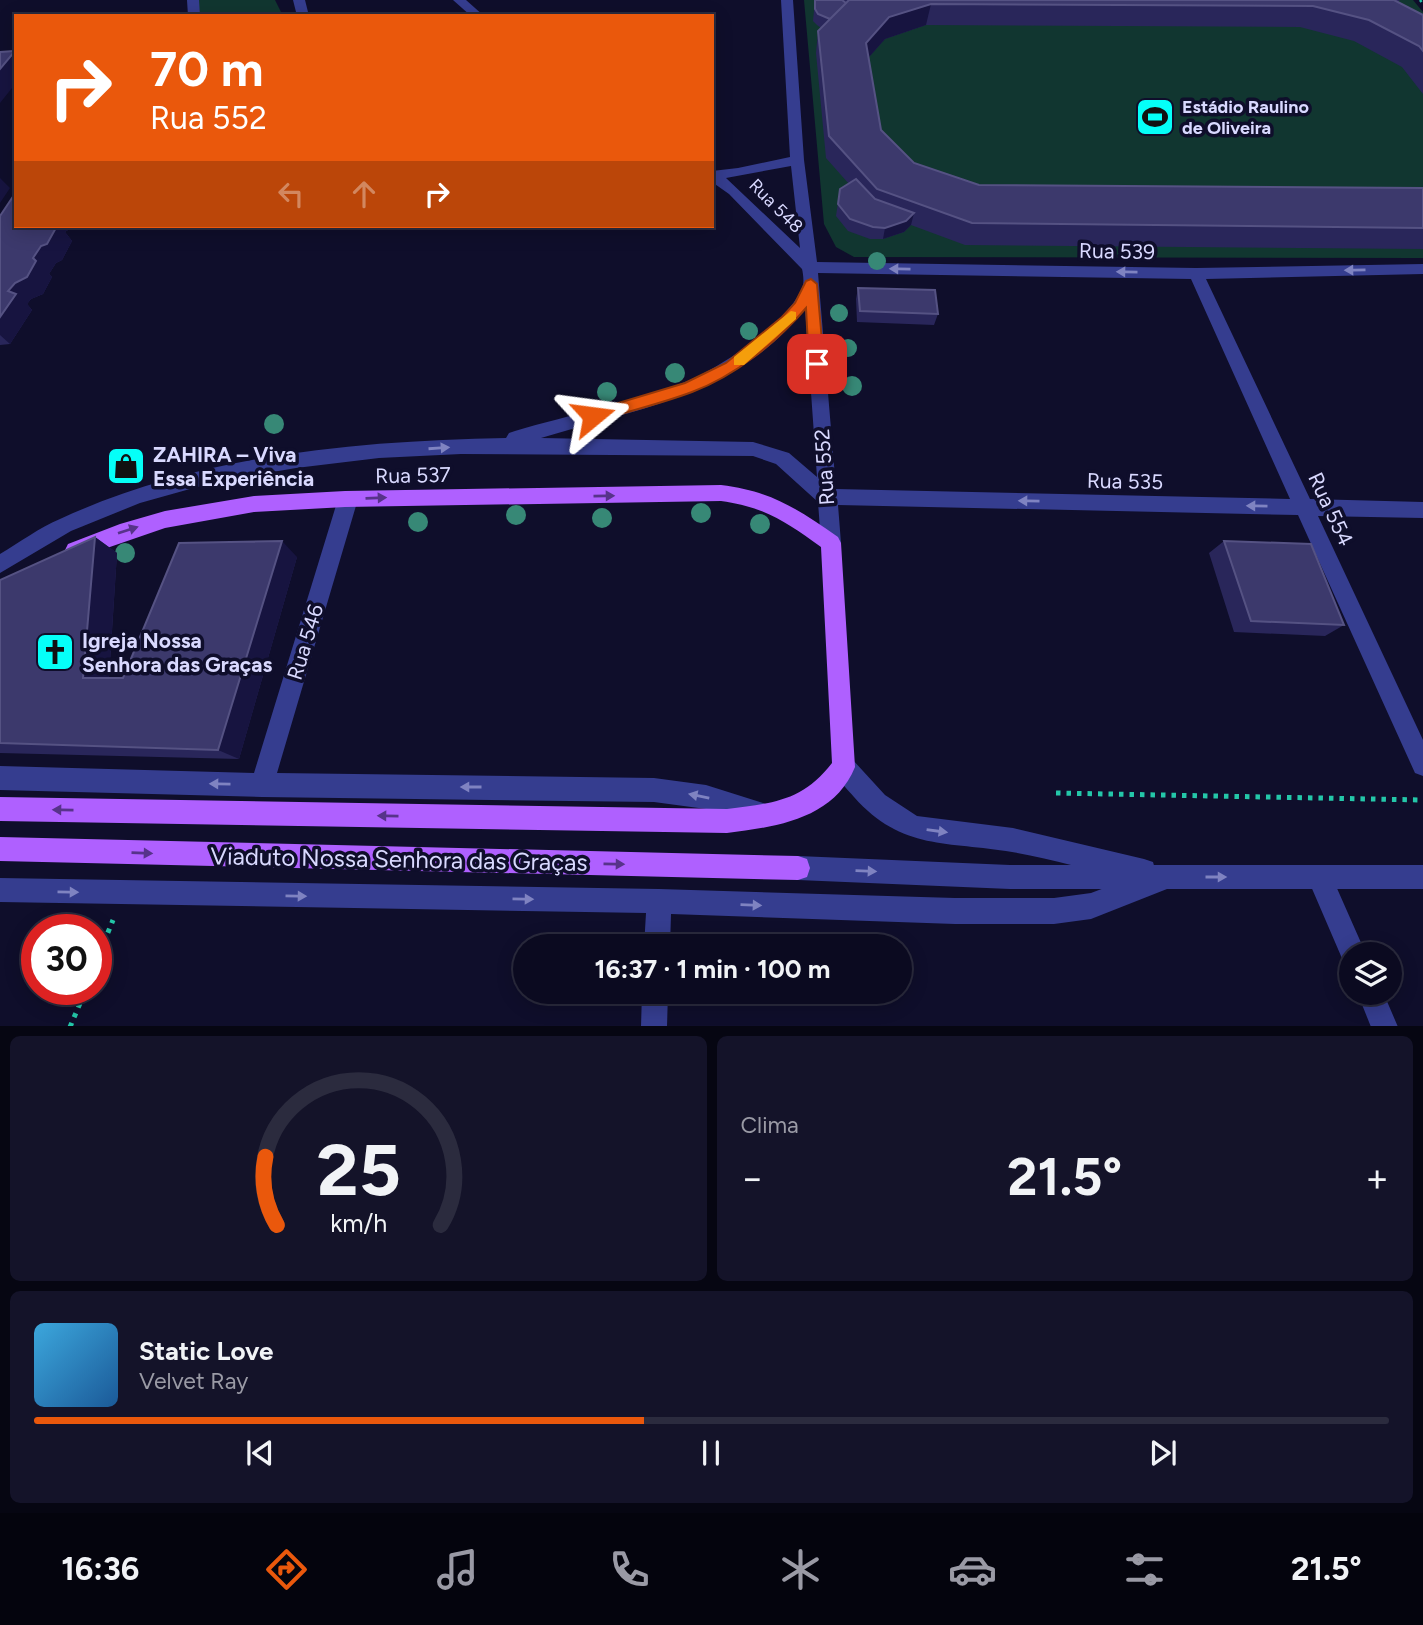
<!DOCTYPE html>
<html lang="pt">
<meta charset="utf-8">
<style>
body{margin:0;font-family:Figtree,sans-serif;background:#141329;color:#f1f3f6;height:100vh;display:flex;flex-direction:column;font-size:26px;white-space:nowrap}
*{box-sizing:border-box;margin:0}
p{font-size:23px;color:#9a9aa5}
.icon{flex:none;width:38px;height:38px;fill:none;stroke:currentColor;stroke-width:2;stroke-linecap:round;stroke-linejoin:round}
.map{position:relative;height:1026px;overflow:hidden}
.sheet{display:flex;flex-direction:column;gap:10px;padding:10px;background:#060612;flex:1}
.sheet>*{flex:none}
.banner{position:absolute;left:14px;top:14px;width:700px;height:214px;border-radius:0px;box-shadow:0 4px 18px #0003,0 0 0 2px #2b2b3e;background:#ea580c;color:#fff;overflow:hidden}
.tools{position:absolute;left:1339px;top:942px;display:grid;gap:14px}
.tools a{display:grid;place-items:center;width:63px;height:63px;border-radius:50%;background:#0b0a20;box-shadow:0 4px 18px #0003,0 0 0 2px #2b2b3e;font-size:35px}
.speed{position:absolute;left:21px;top:914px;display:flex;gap:14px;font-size:35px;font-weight:700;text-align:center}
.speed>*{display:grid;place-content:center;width:91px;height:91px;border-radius:50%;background:#0b0a20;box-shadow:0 4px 18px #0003,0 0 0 2px #2b2b3e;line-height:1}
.speed .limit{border:10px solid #d22;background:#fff;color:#111}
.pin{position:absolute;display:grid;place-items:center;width:60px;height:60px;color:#fff;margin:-30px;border-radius:14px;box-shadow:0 4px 10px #0006}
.me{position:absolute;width:77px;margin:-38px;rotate:74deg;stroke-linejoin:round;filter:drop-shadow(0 0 5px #0008)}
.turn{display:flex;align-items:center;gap:24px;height:147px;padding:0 21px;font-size:32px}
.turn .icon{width:91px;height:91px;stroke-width:2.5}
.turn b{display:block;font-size:49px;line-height:60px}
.lanes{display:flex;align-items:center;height:66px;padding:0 21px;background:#0003;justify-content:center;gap:35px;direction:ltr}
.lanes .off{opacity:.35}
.big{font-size:52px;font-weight:700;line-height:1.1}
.sheet .card{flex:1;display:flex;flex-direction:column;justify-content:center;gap:10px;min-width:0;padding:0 24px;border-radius:10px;background:#141329}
.sheet .dial{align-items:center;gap:0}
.dial svg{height:182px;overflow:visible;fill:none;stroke:#2b2b3e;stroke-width:7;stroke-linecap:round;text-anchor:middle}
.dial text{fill:#f1f3f6;stroke:none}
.song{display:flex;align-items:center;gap:21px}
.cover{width:84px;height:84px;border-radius:10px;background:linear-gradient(135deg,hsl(200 70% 55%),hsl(210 70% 35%))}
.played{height:7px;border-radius:4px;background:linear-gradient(90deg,#ea580c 45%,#2b2b3e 45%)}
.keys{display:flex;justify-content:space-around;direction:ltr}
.heat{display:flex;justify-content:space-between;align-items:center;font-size:38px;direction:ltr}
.sheet .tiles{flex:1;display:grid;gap:10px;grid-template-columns:1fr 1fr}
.card:last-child{grid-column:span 2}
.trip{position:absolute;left:513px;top:934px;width:399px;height:70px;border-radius:35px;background:#0b0a20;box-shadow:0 4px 18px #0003,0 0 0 2px #2b2b3e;font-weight:700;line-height:70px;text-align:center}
.tab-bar{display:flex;height:112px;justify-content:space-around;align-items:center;background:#04040d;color:#9a9aa5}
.tab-bar .icon{width:49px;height:49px}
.tab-bar .active{color:#ea580c}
.tab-bar b{font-size:32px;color:#f1f3f6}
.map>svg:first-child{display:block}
.green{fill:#113630}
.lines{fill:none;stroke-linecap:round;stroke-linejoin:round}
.path-far1{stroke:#24c7a9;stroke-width:2.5;stroke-dasharray:2.5 3.5;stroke-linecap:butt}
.path{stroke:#24c7a9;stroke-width:5;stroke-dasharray:4.5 6;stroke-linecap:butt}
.minor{fill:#353d8f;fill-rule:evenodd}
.tertiary{fill:#353d8f;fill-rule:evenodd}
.primary{fill:#af60ff;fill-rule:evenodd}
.tree{fill:#378876}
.wall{fill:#29265a}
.shaded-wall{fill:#171440}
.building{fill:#3c396c;stroke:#555283;stroke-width:2}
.oneway{fill:#7f83c1}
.oneway2{fill:#57338a}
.route{fill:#ea580c;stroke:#983908;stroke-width:2}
.slow{fill:#f59e0b}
.labels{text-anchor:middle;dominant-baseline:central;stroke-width:7;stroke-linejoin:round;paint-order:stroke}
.far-poi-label{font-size:18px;font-weight:bold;fill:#d9d9ff;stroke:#0f0e2b;text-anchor:start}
.far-street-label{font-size:18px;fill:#d9d9ff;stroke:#0f0e2b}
.street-label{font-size:21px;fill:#d9d9ff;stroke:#0f0e2b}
.poi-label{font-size:21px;font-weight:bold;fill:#d9d9ff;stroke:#0f0e2b;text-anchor:start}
.near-street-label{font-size:24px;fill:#d9d9ff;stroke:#0f0e2b}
</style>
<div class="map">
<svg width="1423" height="1027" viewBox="0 0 1423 1027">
<rect width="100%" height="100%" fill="#0f0e2b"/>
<path class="green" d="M 195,0 L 275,0 L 283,16 L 199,16 Z
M 804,0 L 1413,0 L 1423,12 L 1423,258 L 854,257 L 836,247 L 824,224 Z"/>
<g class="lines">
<path class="path-far1" d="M 1420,0 L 1423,4"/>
<path class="path" d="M 1056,793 L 1423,800
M 96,962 L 113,920
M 70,1027 L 86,989"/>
<path class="minor" d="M 187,0 L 199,0 L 200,16 L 188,16 Z
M 293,0 L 305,0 L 309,16 L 297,16 Z
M 453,0 L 466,0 L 484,16 L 471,16 Z
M 781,0 L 793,0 L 804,160 L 817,262 L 1196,268 L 1423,264 L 1423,274 L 1206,279 L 1310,499 L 1423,502 L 1423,518 L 1318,516 L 1423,740 L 1423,776 L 1415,773 L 1298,515 L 838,505 L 841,543 L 838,549 L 831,552 L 824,549 L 821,543 L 818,502 L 776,464 L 753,456 L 461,454 L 379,458 L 296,468 L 215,482 L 140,503 L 71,531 L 0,573 L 0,554 C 20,542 39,528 60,519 C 199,455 354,441 506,438 L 509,433 L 515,431 C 569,415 633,402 685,382 C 719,369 792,321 803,285 C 804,280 803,273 802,269 L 729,194 L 712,182 L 712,171 L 738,168 L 790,157 ZM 791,166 L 800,248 L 726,178 ZM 818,273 L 1191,279 L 1290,499 L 836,489 ZM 805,308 L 817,477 L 789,453 L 753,442 L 541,438 C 637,409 741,394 805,308 Z
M 348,491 L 355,493 L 358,499 L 277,773 L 654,778 L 706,785 L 763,803 L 771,807 L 775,815 L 771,823 L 763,827 L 706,809 L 654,802 L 262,797 L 0,790 L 0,766 L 254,773 L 338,499 L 341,493 Z
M 844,756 L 852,759 L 885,795 L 917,816 L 1013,828 L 1144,859 L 1153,862 L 1155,869 L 1167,871 L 1170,880 L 1167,889 L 1091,919 L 1054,924 L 955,924 L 671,914 L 670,947 L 644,947 L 646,913 L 0,902 L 0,878 L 659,889 L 955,898 L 1054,898 L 1091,893 L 1128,879 C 1089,870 1051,859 1012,852 C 948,841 902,851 854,797 C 846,788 837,779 833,767 L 836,759 Z
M 1319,865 L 1328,868 L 1366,954 L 1351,954 L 1351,966 L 1344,963 L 1307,877 L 1310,868 Z
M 642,992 L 668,992 L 667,1027 L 641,1027 Z
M 1357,992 L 1383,992 L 1398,1027 L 1371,1027 Z"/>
<path class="tertiary" d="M 798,856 L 1010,865 L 1423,865 L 1423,889 L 1010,889 L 798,880 L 789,877 L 786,868 L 789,859 Z"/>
<path class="primary" d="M 721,485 C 771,491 798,509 838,537 L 841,543 L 855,767 C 834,819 776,827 727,833 L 0,821 L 0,797 L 727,809 C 772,803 802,802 832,763 L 821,547 C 786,522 765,507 721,501 L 345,507 L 254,512 L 165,528 L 75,559 L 68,556 L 65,550 L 68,544 L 120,524 L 165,511 L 254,496 L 345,491 Z
M 0,837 L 798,856 L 807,859 L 810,868 L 807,877 L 798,880 L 0,861 Z"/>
</g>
<g class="tree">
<circle cx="877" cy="261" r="9"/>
<circle cx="839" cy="313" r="9"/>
<circle cx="749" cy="331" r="9"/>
<circle cx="848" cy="348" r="9"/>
<circle cx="675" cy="373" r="10"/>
<circle cx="852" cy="386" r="10"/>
<circle cx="607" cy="392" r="10"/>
<circle cx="274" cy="424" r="10"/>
<circle cx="701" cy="513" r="10"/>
<circle cx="516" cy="515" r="10"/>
<circle cx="602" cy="518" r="10"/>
<circle cx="418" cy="522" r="10"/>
<circle cx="760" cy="524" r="10"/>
<circle cx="125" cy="553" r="10"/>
</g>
<path class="wall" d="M 815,0 L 1400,0 L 1398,2 L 1423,15 L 1423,94 L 1402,67 L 1354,41 L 1300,27 L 926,25 L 885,39 L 868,58 L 881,130 L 914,163 L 979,185 L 1423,188 L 1423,249 L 965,245 L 911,225 L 904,232 L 883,239 L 870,239 L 848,231 L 836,216 L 840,189 L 849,184 L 826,158 L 816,53 L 818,31 L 821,28 L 817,25 L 813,21 Z
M 0,216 L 16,226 L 77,226 L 66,231 L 65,232 L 72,241 L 62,260 L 56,263 L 49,274 L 52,277 L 43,294 L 31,299 L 27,304 L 32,310 L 10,344 L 0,345 Z
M 858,288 L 938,314 L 934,325 L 857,322 L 856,299 Z
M 95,537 L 117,553 L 109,678 L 123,678 L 297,557 L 239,759 L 0,753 L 0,580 Z
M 1224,541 L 1344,625 L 1325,636 L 1234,632 L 1209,553 Z"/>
<path class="shaded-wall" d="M 931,4 L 926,25 L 885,39 L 862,65 L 866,43 L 889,17 Z
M 15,51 L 16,83 L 0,103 L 0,69 Z
M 0,178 L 10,188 L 0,203 Z
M 914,213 L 911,225 L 904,232 L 883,239 L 885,228 Z
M 52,226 L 77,226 L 66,231 L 65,232 L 72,241 L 62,260 L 56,263 L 49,274 L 52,277 L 43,294 L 31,299 L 27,304 L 32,310 L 10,344 L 0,335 L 0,317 L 8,291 L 33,258 Z
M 95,537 L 117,553 L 108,690 L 83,678 Z
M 282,541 L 297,557 L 239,759 L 218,750 Z"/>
<path class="building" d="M 815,0 L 842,0 L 846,3 L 830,19 L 818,14 L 815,9 Z
M 849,0 L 1394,0 L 1423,15 L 1423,51 L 1419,46 L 1369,20 L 1313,6 L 931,4 L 889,17 L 866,43 L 881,130 L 914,163 L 979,185 L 1423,188 L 1423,228 L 972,223 L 877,189 L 829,136 L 818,31 Z
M 15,51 L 0,69 L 0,52 Z
M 856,179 L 875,199 L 914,213 L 906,221 L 885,228 L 873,227 L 850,219 L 838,204 L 840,189 Z
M 16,192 L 16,226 L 57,226 L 47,244 L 41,246 L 33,258 L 36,261 L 27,277 L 15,283 L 8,291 L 16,294 L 0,317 L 0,216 Z
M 858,288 L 935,290 L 938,314 L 860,311 Z
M 95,537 L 83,678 L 123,678 L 179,543 L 282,541 L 218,750 L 0,743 L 0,580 Z
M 1224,541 L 1311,544 L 1344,625 L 1251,621 Z"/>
<defs><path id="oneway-solid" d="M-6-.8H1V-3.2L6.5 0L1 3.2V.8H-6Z" transform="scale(1.75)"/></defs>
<g class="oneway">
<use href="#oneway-solid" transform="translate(900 269) rotate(-179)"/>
<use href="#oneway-solid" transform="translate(1355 270) rotate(179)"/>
<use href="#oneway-solid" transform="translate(1127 272) rotate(-179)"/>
<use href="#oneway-solid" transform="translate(439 448) rotate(-4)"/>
<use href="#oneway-solid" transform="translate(1029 501) rotate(-179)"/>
<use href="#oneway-solid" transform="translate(1257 506) rotate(-179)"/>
<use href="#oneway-solid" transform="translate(220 784) rotate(-179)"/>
<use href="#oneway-solid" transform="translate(471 787) rotate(-180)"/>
<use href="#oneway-solid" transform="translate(699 796) rotate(-168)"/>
<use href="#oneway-solid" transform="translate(937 831) rotate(8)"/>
<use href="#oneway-solid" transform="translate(866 871) rotate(2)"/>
<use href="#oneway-solid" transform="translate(1216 877)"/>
<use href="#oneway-solid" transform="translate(68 892) rotate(1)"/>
<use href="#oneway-solid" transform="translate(296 896) rotate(1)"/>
<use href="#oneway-solid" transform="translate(523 899) rotate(1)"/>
<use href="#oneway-solid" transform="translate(751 905) rotate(2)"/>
</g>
<g class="oneway2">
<use href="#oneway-solid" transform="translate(604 496) rotate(-1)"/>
<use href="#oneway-solid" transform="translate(376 498) rotate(-2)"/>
<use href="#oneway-solid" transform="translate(128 530) rotate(-18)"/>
<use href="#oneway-solid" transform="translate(63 810) rotate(-179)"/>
<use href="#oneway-solid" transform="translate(388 816) rotate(-179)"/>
<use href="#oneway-solid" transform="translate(142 853) rotate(2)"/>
<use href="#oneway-solid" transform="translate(614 864) rotate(1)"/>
</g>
<path class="route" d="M 811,279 L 817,284 L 824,364 L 822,368 L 812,368 L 809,364 L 806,308 C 777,342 735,376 692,392 C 660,404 626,412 593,422 L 588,420 L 585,416 L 588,412 L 685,383 L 726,363 L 782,317 L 795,303 L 806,281 Z"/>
<path class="slow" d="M 791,311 L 796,312 L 796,319 L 744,365 L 734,365 L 734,357 Z"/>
<defs>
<symbol id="stadium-square" viewBox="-11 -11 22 22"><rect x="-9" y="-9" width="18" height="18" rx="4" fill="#05fff8" stroke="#0f0e2b"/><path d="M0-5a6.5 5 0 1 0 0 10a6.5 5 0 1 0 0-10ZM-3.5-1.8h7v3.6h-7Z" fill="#111"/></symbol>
<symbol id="shop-square" viewBox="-11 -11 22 22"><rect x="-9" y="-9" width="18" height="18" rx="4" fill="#05fff8" stroke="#0f0e2b"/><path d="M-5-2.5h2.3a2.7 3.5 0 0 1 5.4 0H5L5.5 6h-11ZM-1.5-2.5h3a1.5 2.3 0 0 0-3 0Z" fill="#111"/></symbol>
<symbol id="church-square" viewBox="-11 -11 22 22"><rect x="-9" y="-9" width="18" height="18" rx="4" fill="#05fff8" stroke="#0f0e2b"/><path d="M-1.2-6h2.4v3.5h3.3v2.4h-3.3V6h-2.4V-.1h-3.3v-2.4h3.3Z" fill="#111"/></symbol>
</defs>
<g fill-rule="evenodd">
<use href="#stadium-square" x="1133" y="95" width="44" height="44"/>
<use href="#shop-square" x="104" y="444" width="44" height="44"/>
<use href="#church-square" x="33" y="630" width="44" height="44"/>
</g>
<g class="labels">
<g class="far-poi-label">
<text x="1182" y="107">Estádio Raulino<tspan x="1182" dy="21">de Oliveira</tspan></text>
</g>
<g class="far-street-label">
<text transform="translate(776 206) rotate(45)">Rua 548</text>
</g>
<g class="street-label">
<text transform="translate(1117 251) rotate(1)">Rua 539</text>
<text transform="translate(824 467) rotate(-94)">Rua 552</text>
<text transform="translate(413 475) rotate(-1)">Rua 537</text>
<text transform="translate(1125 481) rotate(1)">Rua 535</text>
<text transform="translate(1331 509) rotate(65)">Rua 554</text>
<text transform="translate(305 642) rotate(-73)">Rua 546</text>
</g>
<g class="poi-label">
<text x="153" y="454">ZAHIRA – Viva<tspan x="153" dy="24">Essa Experiência</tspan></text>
<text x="82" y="640">Igreja Nossa<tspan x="82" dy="24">Senhora das Graças</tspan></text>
</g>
<g class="near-street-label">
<text transform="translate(399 859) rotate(1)">Viaduto Nossa Senhora das Graças</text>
</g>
</g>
</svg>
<div class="tools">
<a><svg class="icon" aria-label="layers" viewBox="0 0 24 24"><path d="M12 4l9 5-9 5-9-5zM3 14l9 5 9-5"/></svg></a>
</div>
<div class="speed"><div class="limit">30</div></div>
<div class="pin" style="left:817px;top:364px;background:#d93025"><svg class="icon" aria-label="arrive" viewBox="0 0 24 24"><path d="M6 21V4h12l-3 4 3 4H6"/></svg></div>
<svg class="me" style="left:593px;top:416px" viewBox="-20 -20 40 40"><path d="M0-17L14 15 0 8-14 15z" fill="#ea580c" stroke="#fff" stroke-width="4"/></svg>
<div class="trip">16:37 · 1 min · 100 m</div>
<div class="banner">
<div class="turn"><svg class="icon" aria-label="right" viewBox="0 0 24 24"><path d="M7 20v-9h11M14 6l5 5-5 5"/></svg><div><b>70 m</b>Rua 552</div></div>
<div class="lanes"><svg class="icon off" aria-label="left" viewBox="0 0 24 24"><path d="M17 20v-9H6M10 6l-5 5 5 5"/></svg><svg class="icon off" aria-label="ahead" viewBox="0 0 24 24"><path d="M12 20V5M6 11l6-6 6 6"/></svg><svg class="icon" aria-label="right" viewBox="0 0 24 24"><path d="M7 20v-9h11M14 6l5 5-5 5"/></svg></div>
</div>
</div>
<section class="sheet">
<div class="tiles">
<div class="card dial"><svg viewBox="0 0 100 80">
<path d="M14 69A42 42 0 1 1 86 69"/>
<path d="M14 69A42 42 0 0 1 9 39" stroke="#ea580c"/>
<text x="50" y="56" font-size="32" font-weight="700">25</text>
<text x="50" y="72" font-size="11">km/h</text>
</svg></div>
<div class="card"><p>Clima</p>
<div class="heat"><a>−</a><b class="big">21.5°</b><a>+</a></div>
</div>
<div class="card">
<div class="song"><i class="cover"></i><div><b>Static Love</b><p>Velvet Ray</p></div></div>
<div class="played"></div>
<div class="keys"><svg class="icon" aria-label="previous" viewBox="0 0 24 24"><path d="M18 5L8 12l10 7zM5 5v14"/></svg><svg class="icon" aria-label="pause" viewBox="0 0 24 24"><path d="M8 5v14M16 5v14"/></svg><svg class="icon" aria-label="next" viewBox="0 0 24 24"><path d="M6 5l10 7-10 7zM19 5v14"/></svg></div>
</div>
</div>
</section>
<nav class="tab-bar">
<b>16:36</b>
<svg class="icon active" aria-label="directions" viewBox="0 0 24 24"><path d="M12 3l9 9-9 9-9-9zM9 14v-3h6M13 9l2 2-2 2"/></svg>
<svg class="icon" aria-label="music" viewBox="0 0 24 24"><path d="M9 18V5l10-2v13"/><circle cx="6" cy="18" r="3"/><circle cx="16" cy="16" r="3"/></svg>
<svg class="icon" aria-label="phone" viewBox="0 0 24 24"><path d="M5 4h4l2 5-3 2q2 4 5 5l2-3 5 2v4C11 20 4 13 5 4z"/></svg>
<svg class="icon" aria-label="climate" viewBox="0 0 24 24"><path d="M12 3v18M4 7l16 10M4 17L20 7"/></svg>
<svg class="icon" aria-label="car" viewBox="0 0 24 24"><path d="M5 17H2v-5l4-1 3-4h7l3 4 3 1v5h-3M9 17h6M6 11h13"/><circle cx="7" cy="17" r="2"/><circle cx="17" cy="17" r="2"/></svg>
<svg class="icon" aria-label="filters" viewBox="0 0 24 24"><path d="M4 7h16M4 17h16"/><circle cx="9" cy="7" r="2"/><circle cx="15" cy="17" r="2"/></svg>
<b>21.5°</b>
</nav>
